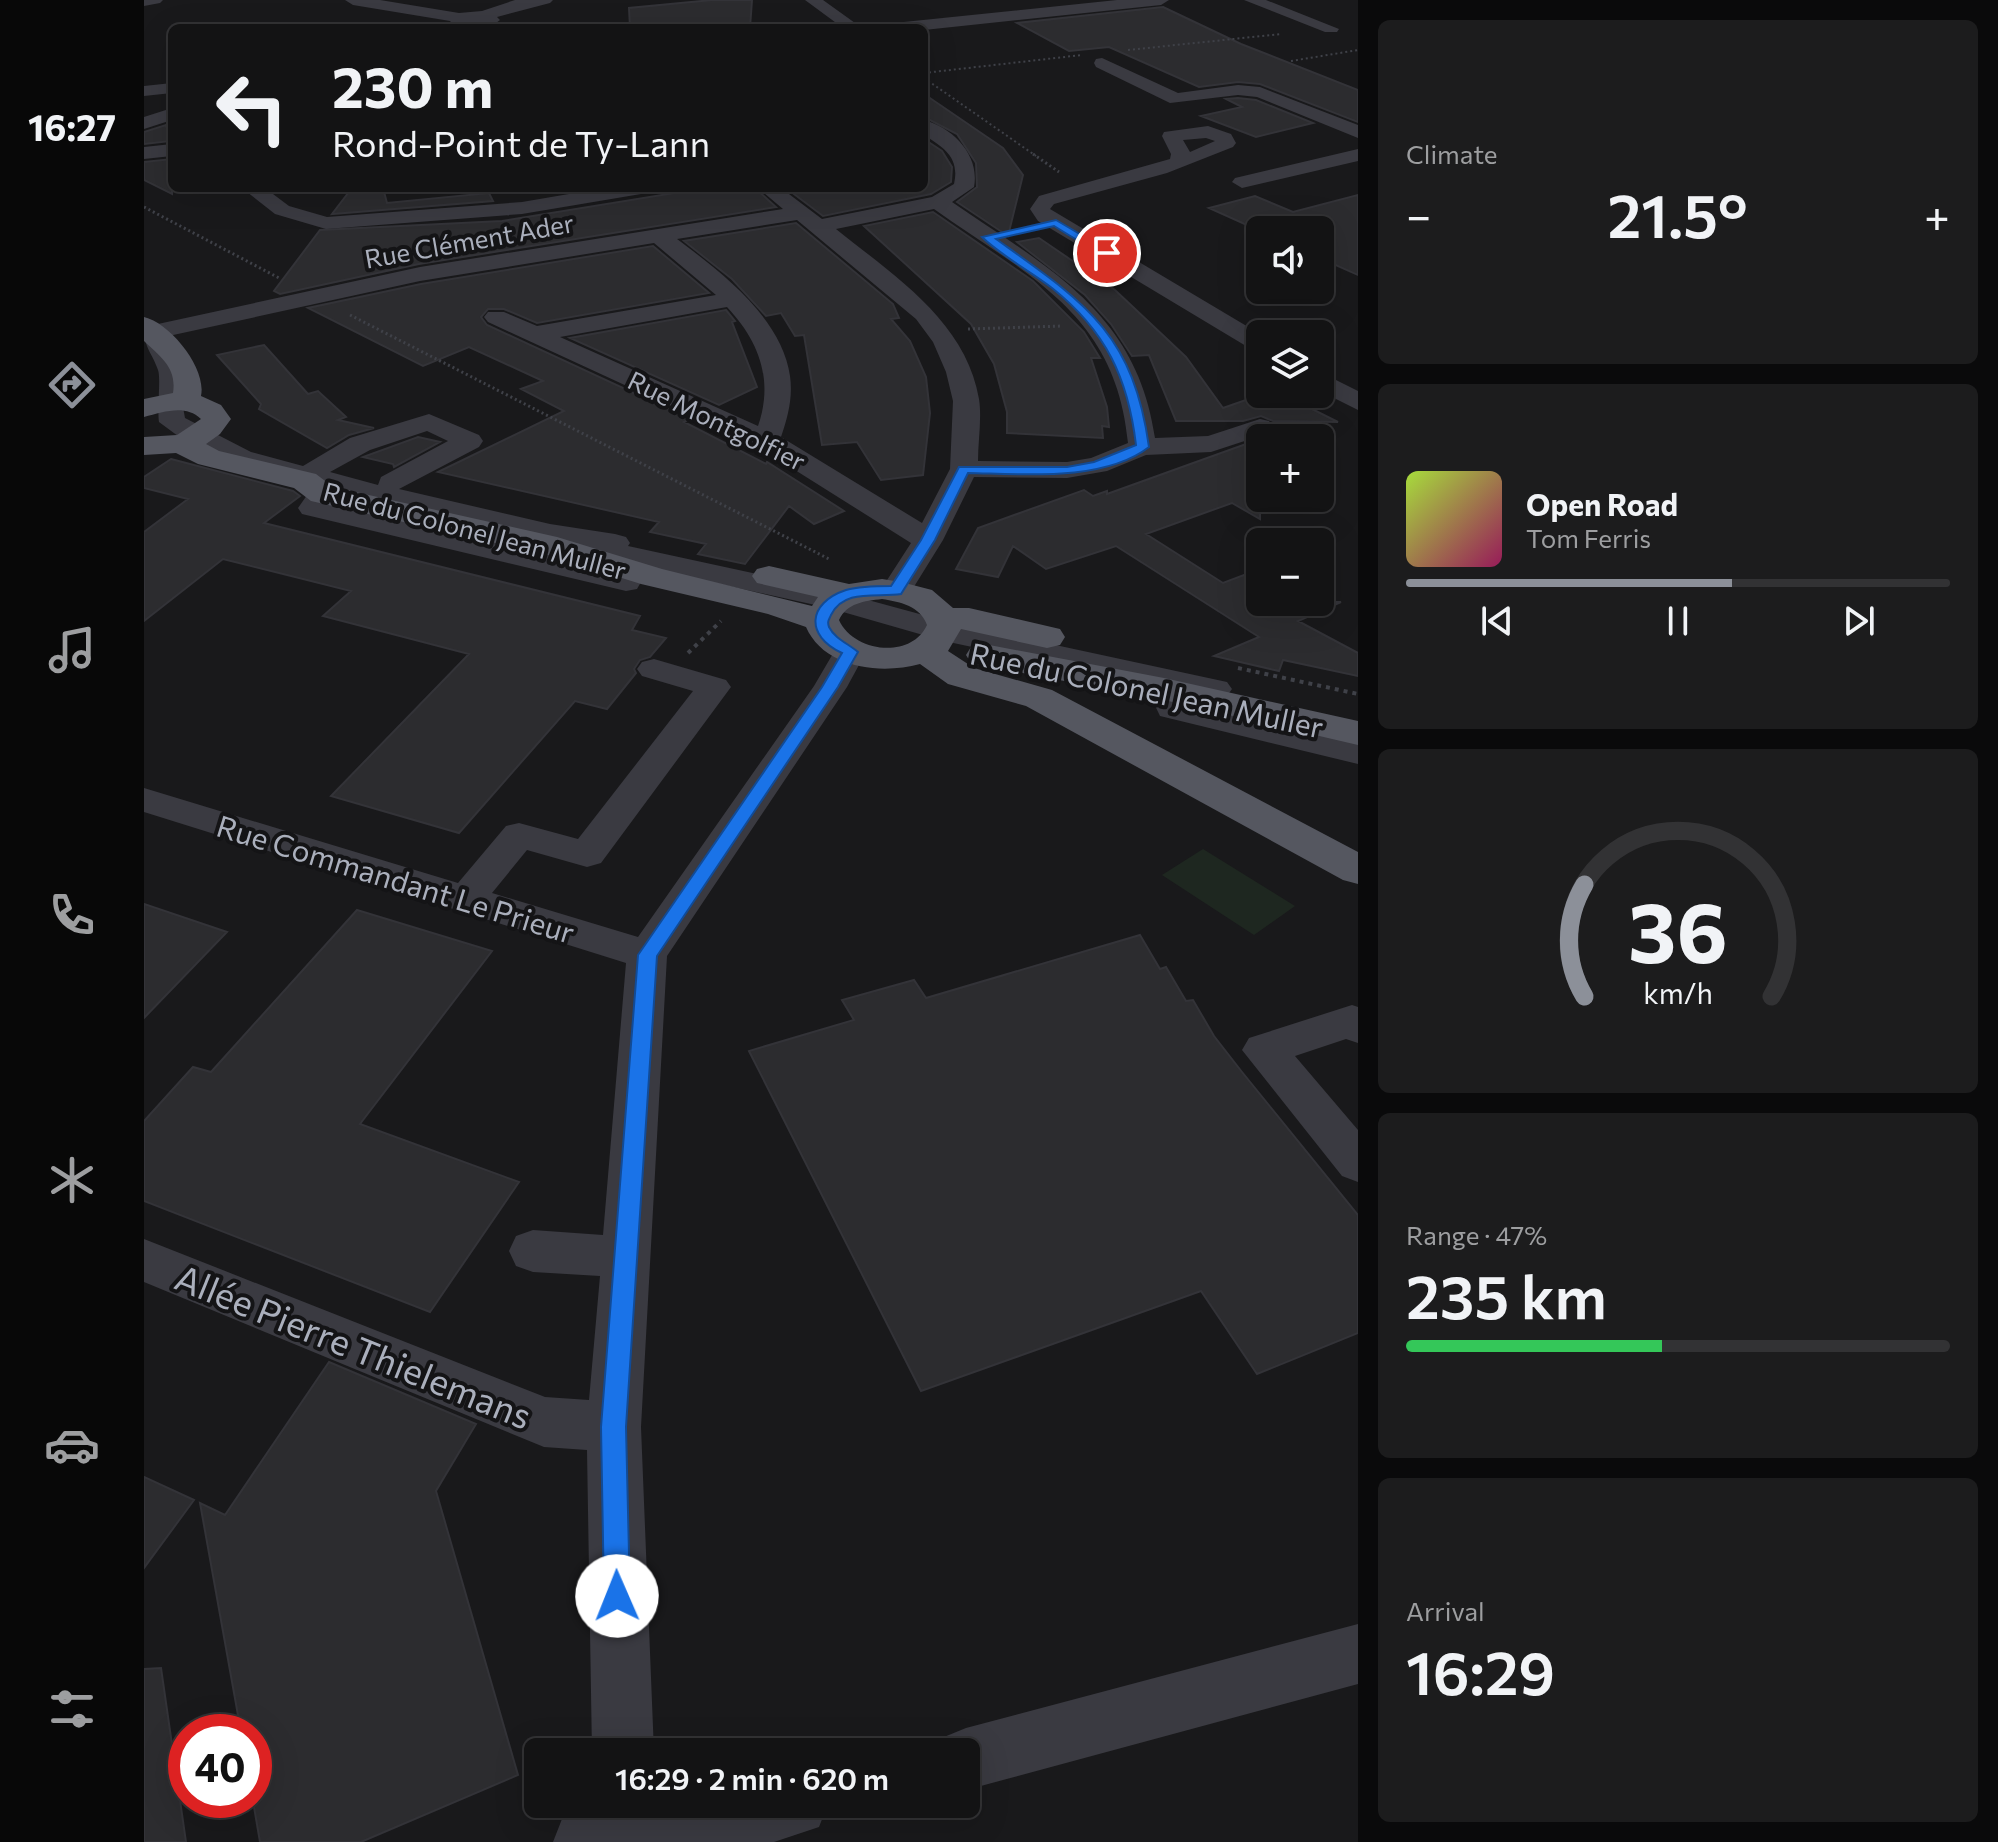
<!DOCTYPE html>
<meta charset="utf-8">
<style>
body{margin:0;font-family:Commissioner,sans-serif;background:#1c1c1d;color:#f1f3f6;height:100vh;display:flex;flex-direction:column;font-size:30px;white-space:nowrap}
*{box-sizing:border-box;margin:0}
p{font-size:26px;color:#9d9ea0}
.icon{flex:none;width:44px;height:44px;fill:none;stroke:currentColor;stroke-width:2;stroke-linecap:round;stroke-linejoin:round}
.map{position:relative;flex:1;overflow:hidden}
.details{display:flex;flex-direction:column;gap:20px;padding:20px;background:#0a0a0b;width:640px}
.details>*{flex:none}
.banner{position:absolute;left:24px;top:24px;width:760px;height:168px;border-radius:12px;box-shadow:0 8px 32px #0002,0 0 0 2px #323234;background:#131314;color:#f1f3f6;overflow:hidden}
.buttons{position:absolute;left:1102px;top:216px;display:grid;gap:16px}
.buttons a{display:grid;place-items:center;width:88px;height:88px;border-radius:12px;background:#131314;box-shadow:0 8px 32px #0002,0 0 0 2px #323234;font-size:40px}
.speed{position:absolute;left:24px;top:1714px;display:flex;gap:16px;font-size:40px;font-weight:700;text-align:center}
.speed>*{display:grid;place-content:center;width:104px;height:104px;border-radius:50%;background:#131314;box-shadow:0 8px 32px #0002,0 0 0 2px #323234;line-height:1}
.speed .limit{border:12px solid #d22;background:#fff;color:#111}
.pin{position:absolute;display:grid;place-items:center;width:68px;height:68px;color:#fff;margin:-34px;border:4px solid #fff;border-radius:50%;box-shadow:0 2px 8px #0007}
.me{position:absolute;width:88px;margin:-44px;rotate:359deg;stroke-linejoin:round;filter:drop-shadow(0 0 6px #0008)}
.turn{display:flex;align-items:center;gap:28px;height:168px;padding:0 32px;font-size:36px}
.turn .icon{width:104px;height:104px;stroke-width:2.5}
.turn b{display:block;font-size:56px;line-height:68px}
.big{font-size:60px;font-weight:600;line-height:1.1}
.details .widget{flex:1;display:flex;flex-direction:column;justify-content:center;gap:12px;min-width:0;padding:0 28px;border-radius:12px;background:#1c1c1d}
.details .dial{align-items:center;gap:0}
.dial svg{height:208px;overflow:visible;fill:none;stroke:#323234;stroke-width:7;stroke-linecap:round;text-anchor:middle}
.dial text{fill:#f1f3f6;stroke:none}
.song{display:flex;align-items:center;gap:24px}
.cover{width:96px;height:96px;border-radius:12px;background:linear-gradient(135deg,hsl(80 70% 55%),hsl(330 70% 35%))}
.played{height:8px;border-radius:4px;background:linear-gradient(90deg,#8c9099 60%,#323234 60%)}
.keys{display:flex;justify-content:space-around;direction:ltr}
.heat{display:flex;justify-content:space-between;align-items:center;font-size:44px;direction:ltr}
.charge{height:12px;border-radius:6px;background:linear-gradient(90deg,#34c759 47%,#323234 0)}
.trip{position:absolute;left:380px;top:1738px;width:456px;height:80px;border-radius:12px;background:#131314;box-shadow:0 8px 32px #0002,0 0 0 2px #323234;font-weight:600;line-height:80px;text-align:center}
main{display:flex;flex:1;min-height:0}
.tab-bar{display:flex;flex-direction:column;width:144px;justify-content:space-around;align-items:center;background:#080808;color:#9d9ea0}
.tab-bar .icon{width:56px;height:56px}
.tab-bar .current{color:#8c9099}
.tab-bar b{font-size:36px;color:#f1f3f6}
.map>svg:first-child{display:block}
.green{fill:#1e2720}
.building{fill:#2c2c2f;stroke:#333338;stroke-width:2}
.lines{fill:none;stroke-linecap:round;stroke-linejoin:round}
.path-far2{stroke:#3f4148;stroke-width:2;stroke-dasharray:2 3;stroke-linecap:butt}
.path-far1{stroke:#3f4148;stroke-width:3;stroke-dasharray:2 3;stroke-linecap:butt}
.path{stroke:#3f4148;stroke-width:4;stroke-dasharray:4 5;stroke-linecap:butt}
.minor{fill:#3a3a41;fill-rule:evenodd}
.major{fill:#555760;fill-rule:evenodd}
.route{fill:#1a73e8;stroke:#114b97;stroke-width:2}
.labels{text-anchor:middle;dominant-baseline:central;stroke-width:8;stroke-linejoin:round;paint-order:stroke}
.far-street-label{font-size:26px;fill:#aaafbc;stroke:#141416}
.street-label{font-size:30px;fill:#aaafbc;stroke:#141416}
.near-street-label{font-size:36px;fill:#aaafbc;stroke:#141416}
</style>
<main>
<nav class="tab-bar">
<b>16:27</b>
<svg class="icon current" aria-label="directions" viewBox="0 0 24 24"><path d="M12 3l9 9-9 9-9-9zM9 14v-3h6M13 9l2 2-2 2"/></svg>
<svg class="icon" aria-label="music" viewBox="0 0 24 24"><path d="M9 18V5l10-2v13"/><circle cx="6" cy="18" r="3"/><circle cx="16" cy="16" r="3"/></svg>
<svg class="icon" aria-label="phone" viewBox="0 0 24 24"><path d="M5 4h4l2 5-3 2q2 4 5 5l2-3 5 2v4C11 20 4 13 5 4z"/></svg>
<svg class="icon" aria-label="climate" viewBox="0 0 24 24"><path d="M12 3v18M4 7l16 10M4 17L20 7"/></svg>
<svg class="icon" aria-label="car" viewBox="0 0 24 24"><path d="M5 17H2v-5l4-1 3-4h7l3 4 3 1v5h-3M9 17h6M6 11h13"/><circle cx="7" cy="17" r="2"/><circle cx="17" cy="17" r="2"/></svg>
<svg class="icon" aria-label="filters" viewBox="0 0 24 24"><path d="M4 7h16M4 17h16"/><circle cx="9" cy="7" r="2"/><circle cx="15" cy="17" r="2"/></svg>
</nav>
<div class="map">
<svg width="1214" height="1842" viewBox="0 0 1214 1842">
<rect width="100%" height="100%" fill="#19191b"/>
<path class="green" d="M 1059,849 L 1151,906 L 1110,935 L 1018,875 Z"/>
<path class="building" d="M 568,0 L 608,0 L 606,28 L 486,28 L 485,8 Z
M 1019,7 L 1097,44 L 1214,90 L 1214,122 L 1116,84 L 1094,82 L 1055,87 L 965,47 L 925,51 L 873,23 Z
M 780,94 L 859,148 L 879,175 L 864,236 L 813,202 L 833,187 L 832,163 L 813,134 L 780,117 Z
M 1094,98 L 1112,100 L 1169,123 L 1112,137 L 1057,116 L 1098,107 L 1082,99 Z
M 22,125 L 27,141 L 0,144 L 0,132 Z
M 780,139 L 798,151 L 808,167 L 807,182 L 787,194 L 679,216 L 642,188 L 780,188 Z
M 28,159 L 28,194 L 0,180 L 0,162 Z
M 208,188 L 239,188 L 243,203 L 345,193 L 349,201 L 188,214 Z
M 561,188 L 611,188 L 632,207 L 275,264 L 136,294 L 130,291 L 176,230 L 358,221 Z
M 1214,195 L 1214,275 L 1176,258 L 1176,230 L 1114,230 L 1065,208 L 1111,196 L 1149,212 Z
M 789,212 L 889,281 L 940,332 L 956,358 L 947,358 L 963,407 L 965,427 L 958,426 L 959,438 L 863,433 L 863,412 L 850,364 L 827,324 L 720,226 Z
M 652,223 L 749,304 L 755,318 L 747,319 L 766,341 L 782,377 L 786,413 L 779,475 L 737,480 L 713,442 L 678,445 L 660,335 L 651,336 L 637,313 L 622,316 L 588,279 L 540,241 Z
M 895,238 L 971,290 L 1042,357 L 1079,408 L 1119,394 L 1138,394 L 1194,422 L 1129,421 L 1117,416 L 1099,421 L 1032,421 L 1005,355 L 988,356 L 967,324 L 941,295 L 873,242 Z
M 509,246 L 565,293 L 393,323 L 360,309 L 344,309 L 337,317 L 343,325 L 546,419 L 540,422 L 622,464 L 623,462 L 700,511 L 670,524 L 645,506 L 601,564 L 554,554 L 562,544 L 506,532 L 515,522 L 294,472 L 420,411 L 377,389 L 399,381 L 325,347 L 279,366 L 164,308 L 277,284 Z
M 582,310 L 591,321 L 588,322 L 613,387 L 575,405 L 426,338 Z
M 120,345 L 164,394 L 174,391 L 202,417 L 194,420 L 230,428 L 205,435 L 183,448 L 115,409 L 117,404 L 73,355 Z
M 274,437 L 296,442 L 250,467 L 249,464 L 219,457 Z
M 1116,439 L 1116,519 L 1088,503 L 1002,534 L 1079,583 L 1116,569 L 1116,602 L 1197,602 L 1154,621 L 1214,653 L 1214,676 L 1139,660 L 1135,671 L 1070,656 L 1115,637 L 972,546 L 902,569 L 869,546 L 854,577 L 812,569 L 834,528 L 940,490 L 949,496 L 963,491 L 963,494 Z
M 27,459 L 149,491 L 156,496 L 120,523 L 496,616 L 488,630 L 522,638 L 506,657 L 496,660 L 490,669 L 492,673 L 463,709 L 431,701 L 315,833 L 187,796 L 325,654 L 179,616 L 207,591 L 79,559 L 0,621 L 0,532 L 44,499 L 0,488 L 0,477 Z
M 0,904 L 83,932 L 0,1018 Z
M 213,910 L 348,951 L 216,1124 L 375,1182 L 286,1312 L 0,1201 L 0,1121 L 49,1067 L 67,1072 Z
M 996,935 L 1016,969 L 1022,967 L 1042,1001 L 1049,1000 L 1070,1036 L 1098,1072 L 1214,1215 L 1214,1333 L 1113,1374 L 1057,1291 L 777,1391 L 605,1051 L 710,1020 L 698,1000 L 770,980 L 782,998 Z
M 185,1362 L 332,1424 L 292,1491 L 374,1775 L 217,1842 L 116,1842 L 110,1807 L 110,1732 L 97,1732 L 56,1503 L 81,1515 Z
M 0,1477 L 50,1500 L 0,1568 Z
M 17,1668 L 42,1842 L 0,1842 L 0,1669 Z"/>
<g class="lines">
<path class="path-far2" d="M 984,50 L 1137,34
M 1147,61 L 1214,50
M 780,73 L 938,55
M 780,78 L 892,156"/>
<path class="path-far1" d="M 889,154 L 915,172
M 0,207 L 137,279
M 206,315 L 685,559
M 824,329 L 918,326"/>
<path class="path" d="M 544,653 L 577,621
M 1094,668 L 1214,694"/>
<path class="minor" d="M 0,0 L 19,0 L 16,3 L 0,6 Z
M 201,0 L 236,0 L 315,13 L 338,11 L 371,0 L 409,0 L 406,3 L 353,17 L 356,20 C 344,30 315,33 306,21 L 209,5 Z
M 661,0 L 679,0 L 718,28 L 699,28 Z
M 973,0 L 1025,0 L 1017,5 L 780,30 L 742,28 L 750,23 Z
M 1100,0 L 1122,0 L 1195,29 L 1193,32 L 1181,32 Z
M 958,58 L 1034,93 L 1094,85 L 1116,87 L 1214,125 L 1214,138 L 1113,97 L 1094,95 L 1026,103 L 952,67 L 950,63 L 952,59 Z
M 28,83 L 28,93 L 0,96 L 0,86 Z
M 25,109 L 28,110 L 28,120 L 0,129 L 0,117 Z
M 780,120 C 810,128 836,156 830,187 L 808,202 C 904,268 993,312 1011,438 L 1064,436 L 1116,419 L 1125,421 L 1129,427 L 1125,433 L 1067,452 L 1002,455 L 963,471 L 923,478 L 830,477 L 799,540 L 763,598 L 752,600 L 741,598 L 736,591 L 767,543 L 613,446 L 344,322 L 340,317 L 344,312 L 360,312 L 393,326 L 572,295 L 510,243 L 276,281 L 20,337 L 41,372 L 38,402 L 41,418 L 107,452 L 159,466 L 206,438 L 285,414 L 335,435 L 339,441 L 335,447 L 255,489 L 406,524 L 471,534 L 482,537 L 486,543 L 484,546 L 691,591 L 805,622 L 1083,682 L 1088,689 L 1083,696 L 1071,699 L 1038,692 L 1042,702 L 1214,742 L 1214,764 L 1016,716 L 1003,689 L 1006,685 L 800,641 L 685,608 L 444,555 L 433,552 L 429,546 L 191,492 L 192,494 L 186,503 L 493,575 L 497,582 L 493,589 L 482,591 L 158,514 L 154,508 L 168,488 L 174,486 L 88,464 L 38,439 L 15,422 C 13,408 17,378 14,370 C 8,352 0,349 0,327 L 276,267 L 639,209 L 614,188 L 637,188 L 678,219 L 788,197 L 810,184 C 816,157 800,148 780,135 ZM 790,209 C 886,277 972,314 984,443 L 947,458 L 923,462 L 834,461 C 834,441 838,419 835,399 C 822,321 749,275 692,229 ZM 653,220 L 772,319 L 789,342 L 802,372 L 809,401 L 806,469 L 778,523 L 637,437 C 644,417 649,397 646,376 C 638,318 577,272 533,239 ZM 583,307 C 615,341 630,380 614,426 L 416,337 ZM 283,431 L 304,441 L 237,477 L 234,485 L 186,472 L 226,450 Z
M 1064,126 L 1087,134 L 1092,143 L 1089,147 L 1023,173 L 910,204 L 906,209 L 1116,334 L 1116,351 L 1107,349 L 894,221 L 886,209 L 895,196 L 1026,159 L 1027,154 L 1018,136 L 1020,132 ZM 1062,138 L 1071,141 L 1046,152 L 1039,140 Z
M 28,144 L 28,156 L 0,159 L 0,147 Z
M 1214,149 L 1214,161 L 1098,188 L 1088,182 L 1091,178 Z
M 98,188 L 121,188 L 145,206 L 183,217 L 378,202 L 460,188 L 507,188 L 497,194 L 378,214 L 182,229 L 131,214 Z
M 1176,372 L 1214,391 L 1214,410 L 1176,391 Z
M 706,642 L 718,645 L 722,652 L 703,687 L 523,956 L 497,1427 L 510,1752 L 448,1752 L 443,1450 L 400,1447 L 0,1282 L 0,1239 L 401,1397 L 445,1400 L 456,1276 L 389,1272 L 372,1266 L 365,1251 L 372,1236 L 389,1230 L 459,1235 L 482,963 L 0,812 L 0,788 L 314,883 L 362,826 L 375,823 L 434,839 L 549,691 L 498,676 L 493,669 L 498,662 L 510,659 L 582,680 L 587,687 L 457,863 L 443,867 L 383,850 L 348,893 L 494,937 L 670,686 L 694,645 Z
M 1208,1005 L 1214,1007 L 1214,1043 L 1202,1039 L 1151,1056 L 1214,1130 L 1214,1182 L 1198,1176 L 1098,1050 L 1105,1038 Z
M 1214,1624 L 1214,1684 L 822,1790 L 822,1752 L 794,1752 L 800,1737 L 822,1728 Z
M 443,1804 L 684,1804 L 675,1827 L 630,1842 L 409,1842 L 418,1819 Z"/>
<path class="major" d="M 0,317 C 26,323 63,368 57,396 L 77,405 L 87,419 L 76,434 L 62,444 L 75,451 L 172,474 L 189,487 L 413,537 L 518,569 L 668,606 L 674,597 L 613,583 L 608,576 L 613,569 L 625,566 L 705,584 L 738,579 L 757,582 L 788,590 L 809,608 L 825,608 L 916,629 L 921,637 L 916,645 L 903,648 L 817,629 L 804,651 L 830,668 L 908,690 L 1214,852 L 1214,884 L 1199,880 L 882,706 L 804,684 L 776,664 C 736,675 680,668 662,627 L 624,614 L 497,584 L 404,555 L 167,501 L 150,488 L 54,464 L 32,453 L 0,455 L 0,437 L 33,435 L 57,419 C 41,404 20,412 0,417 L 0,399 L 29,393 C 33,368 17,357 0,341 ZM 738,599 C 757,602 776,606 783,625 C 767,660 709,652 695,620 C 703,603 720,601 738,599 Z
M 840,644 L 1020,678 L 1214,721 L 1214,745 L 1020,700 L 827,663 L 822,655 L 827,647 Z"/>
</g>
<path class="route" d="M 912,220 L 968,253 L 959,256 L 910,226 L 852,239 C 940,302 989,332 1005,447 C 960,482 878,474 824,473 L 791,540 L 757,594 C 734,598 700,588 687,615 C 685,620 683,621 685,627 C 691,639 705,644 714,652 L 694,687 L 513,956 L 482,1427 L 486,1596 L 482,1605 L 473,1609 L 463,1605 L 460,1596 L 457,1427 L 494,955 L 678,687 L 698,653 C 661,636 663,603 702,590 C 717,586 732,586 747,586 L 777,540 L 815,467 L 923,467 L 950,462 L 992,445 C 984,378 962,331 908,288 C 886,271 859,257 838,237 Z"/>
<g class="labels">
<g class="far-street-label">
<text transform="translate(325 240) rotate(-10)">Rue Clément Ader</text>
<text transform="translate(573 420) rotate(26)">Rue Montgolfier</text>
<text transform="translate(331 530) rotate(15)">Rue du Colonel Jean Muller</text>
</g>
<g class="street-label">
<text transform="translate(1003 689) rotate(12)">Rue du Colonel Jean Muller</text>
<text transform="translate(252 878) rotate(17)">Rue Commandant Le Prieur</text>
</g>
<g class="near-street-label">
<text transform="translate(210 1345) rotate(22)">Allée Pierre Thielemans</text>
</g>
</g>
</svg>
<div class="buttons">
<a><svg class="icon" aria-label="sound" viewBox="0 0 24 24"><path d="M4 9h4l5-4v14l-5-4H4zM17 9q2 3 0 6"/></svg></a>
<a><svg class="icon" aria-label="layers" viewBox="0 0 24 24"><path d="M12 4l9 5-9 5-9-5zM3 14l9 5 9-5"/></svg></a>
<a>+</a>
<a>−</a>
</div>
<div class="speed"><div class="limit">40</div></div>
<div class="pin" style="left:963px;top:253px;background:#d93025"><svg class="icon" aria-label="arrive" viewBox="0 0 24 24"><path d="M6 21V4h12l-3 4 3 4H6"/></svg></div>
<svg class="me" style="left:473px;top:1596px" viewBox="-20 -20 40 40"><circle r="19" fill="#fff"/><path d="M0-13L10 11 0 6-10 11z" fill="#1a73e8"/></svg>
<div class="trip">16:29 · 2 min · 620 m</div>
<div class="banner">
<div class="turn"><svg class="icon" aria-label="left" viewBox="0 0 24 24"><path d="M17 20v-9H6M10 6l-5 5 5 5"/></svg><div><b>230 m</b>Rond-Point de Ty-Lann</div></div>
</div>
</div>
<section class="details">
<div class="widget"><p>Climate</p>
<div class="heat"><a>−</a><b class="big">21.5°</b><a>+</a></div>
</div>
<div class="widget">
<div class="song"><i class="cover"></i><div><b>Open Road</b><p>Tom Ferris</p></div></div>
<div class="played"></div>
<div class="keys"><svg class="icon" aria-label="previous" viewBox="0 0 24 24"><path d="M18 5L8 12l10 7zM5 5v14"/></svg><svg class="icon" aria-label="pause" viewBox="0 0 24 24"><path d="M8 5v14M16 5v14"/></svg><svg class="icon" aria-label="next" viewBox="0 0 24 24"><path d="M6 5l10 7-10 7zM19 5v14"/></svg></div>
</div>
<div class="widget dial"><svg viewBox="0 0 100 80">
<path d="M14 69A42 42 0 1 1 86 69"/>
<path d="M14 69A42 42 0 0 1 14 26" stroke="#8c9099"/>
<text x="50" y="56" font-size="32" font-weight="700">36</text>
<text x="50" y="72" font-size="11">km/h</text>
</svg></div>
<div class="widget"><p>Range · 47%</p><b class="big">235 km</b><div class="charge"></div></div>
<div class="widget"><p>Arrival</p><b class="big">16:29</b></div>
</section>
</main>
